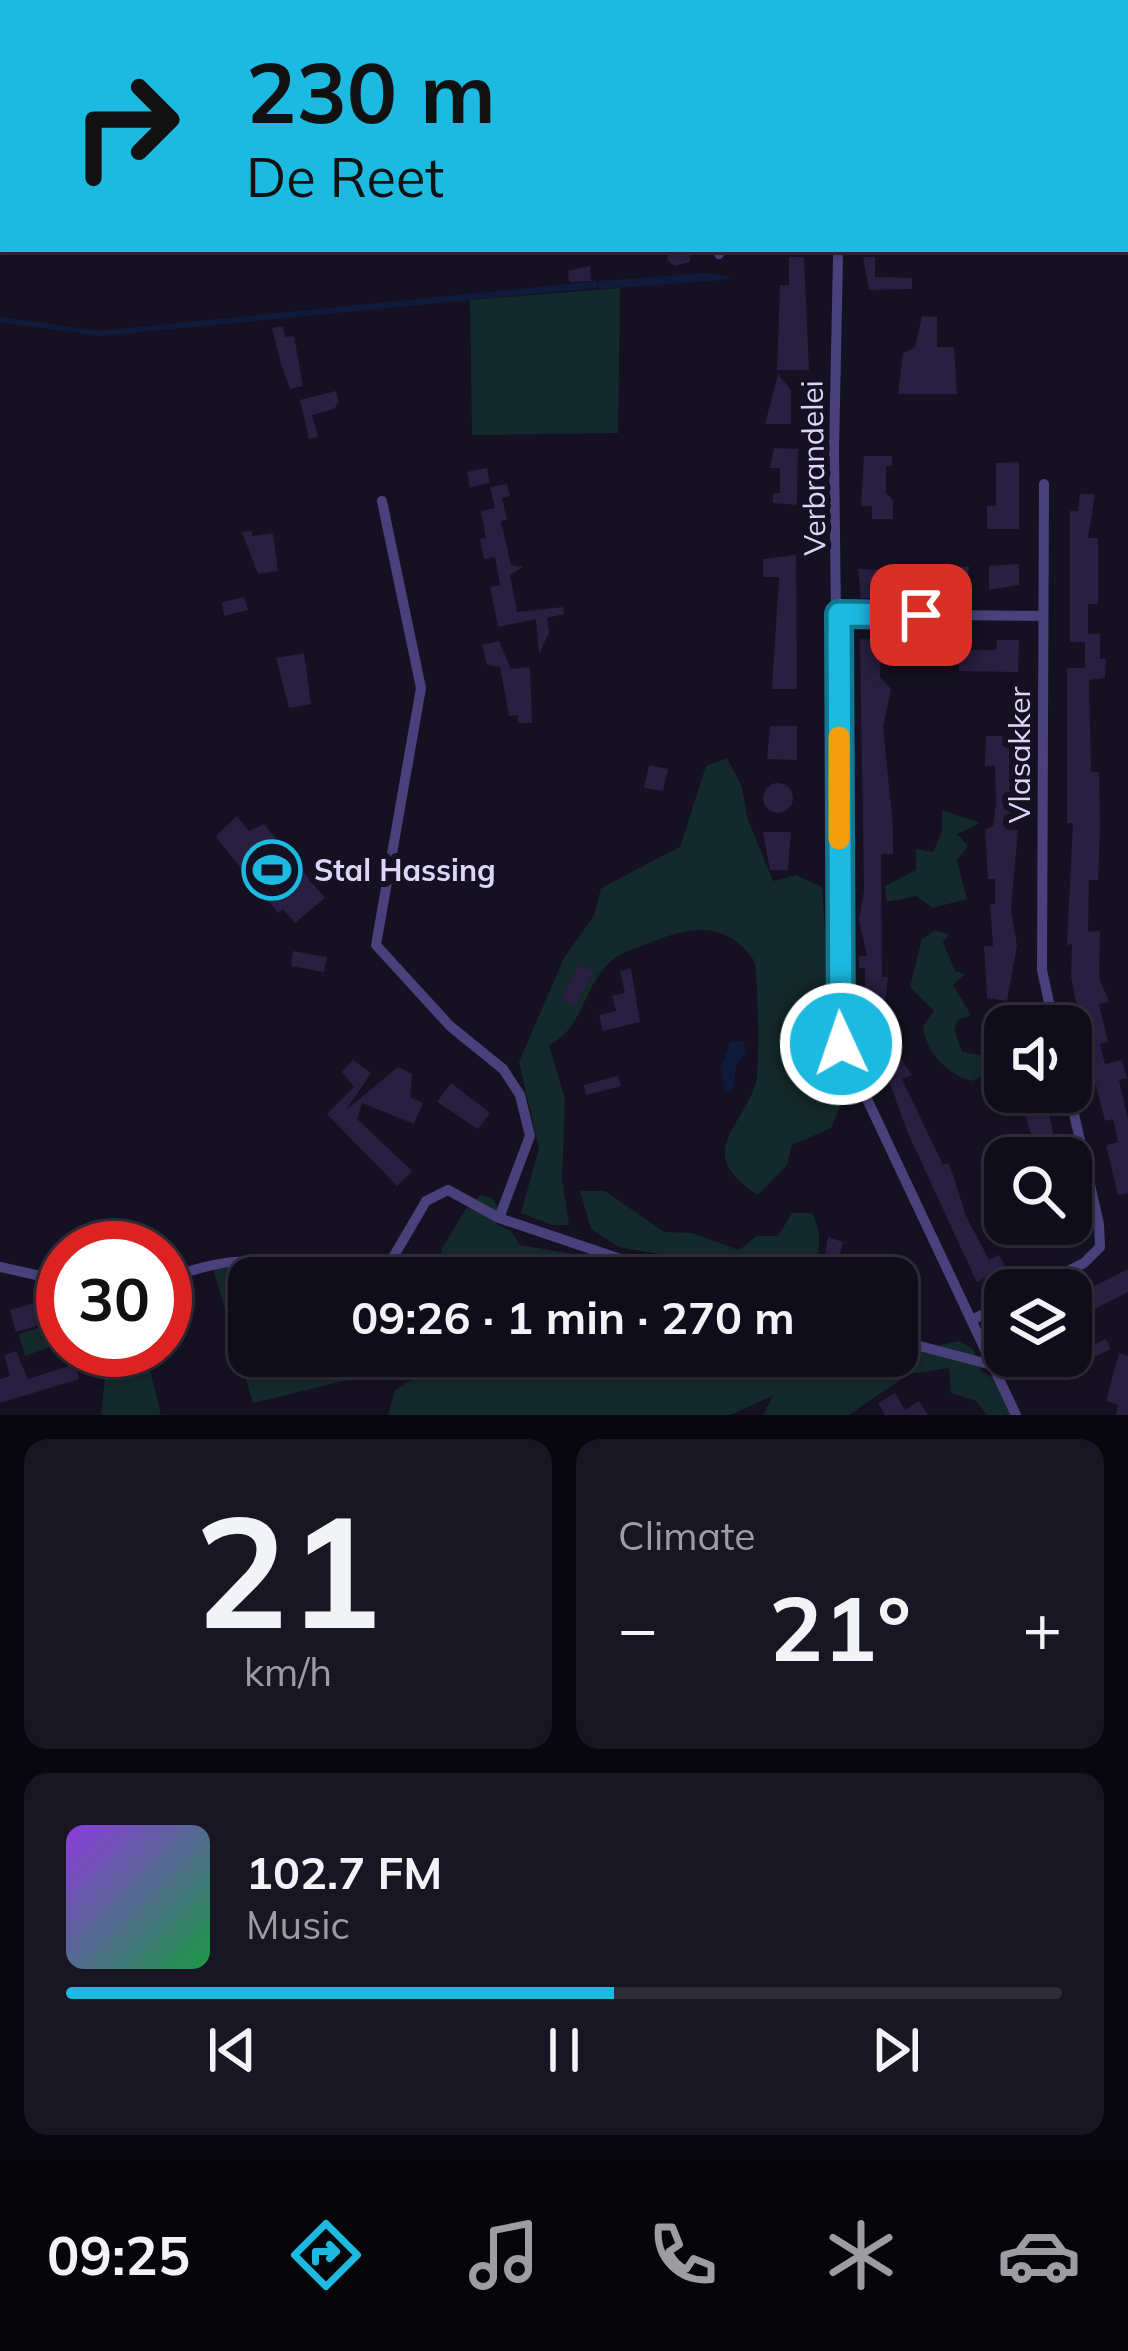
<!DOCTYPE html>
<meta charset="utf-8">
<style>
body{margin:0;font-family:Mulish,sans-serif;background:#191623;color:#f1f3f6;height:100vh;display:flex;flex-direction:column;font-size:45px;white-space:nowrap}
*{box-sizing:border-box;margin:0}
p{font-size:39px;color:#9c9ca2}
.icon{flex:none;width:66px;height:66px;fill:none;stroke:currentColor;stroke-width:2;stroke-linecap:round;stroke-linejoin:round}
.map{position:relative;height:1415px;overflow:hidden}
.panel{display:flex;flex-direction:column;gap:24px;padding:24px;background:#09070e;flex:1}
.panel>*{flex:none}
.hud{position:absolute;left:0px;top:0px;width:1128px;height:252px;box-shadow:0 3px 9px #0004,0 0 0 3px #302d39;background:#1cb9e0;color:#111;overflow:hidden}
.tools{position:absolute;left:984px;top:1005px;display:grid;gap:24px}
.tools a{display:grid;place-items:center;width:108px;height:108px;border-radius:24px;background:#100d1a;box-shadow:0 3px 9px #0004,0 0 0 3px #302d39;font-size:60px}
.speed{position:absolute;left:36px;top:1221px;display:flex;gap:24px;font-size:60px;font-weight:700;text-align:center}
.speed>*{display:grid;place-content:center;width:156px;height:156px;border-radius:50%;background:#100d1a;box-shadow:0 3px 9px #0004,0 0 0 3px #302d39;line-height:1}
.speed .limit{border:18px solid #d22;background:#fff;color:#111}
.pin{position:absolute;display:grid;place-items:center;width:102px;height:102px;color:#fff;margin:-51px;border-radius:24px;box-shadow:0 6px 18px #0006}
.me{position:absolute;width:132px;margin:-66px;rotate:357deg;stroke-linejoin:round;filter:drop-shadow(0 0 9px #0008)}
.turn{display:flex;align-items:center;gap:42px;height:252px;padding:0 48px;font-size:54px}
.turn .icon{width:156px;height:156px;stroke-width:2.5}
.turn b{display:block;font-size:84px;line-height:102px}
.big{font-size:90px;font-weight:700;line-height:1.1}
.panel .tile{flex:1;display:flex;flex-direction:column;justify-content:center;gap:18px;min-width:0;padding:0 42px;border-radius:24px;background:#191623}
.panel .dial{align-items:center;gap:0}
.dial b{font-size:156px;line-height:1}
.song{display:flex;align-items:center;gap:36px}
.cover{width:144px;height:144px;border-radius:18px;background:linear-gradient(135deg,hsl(270 70% 55%),hsl(140 70% 35%))}
.played{height:12px;border-radius:6px;background:linear-gradient(90deg,#1cb9e0 55%,#302d39 55%)}
.keys{display:flex;justify-content:space-around;direction:ltr}
.heat{display:flex;justify-content:space-between;align-items:center;font-size:66px;direction:ltr}
.panel .tiles{flex:1;display:grid;gap:24px;grid-template-columns:1fr 1fr}
.tile:last-child{grid-column:span 2}
.trip{position:absolute;left:228px;top:1257px;width:690px;height:120px;border-radius:24px;background:#100d1a;box-shadow:0 3px 9px #0004,0 0 0 3px #302d39;font-weight:700;line-height:120px;text-align:center}
.tabs{display:flex;height:192px;justify-content:space-around;align-items:center;background:#06050a;color:#9c9ca2}
.tabs .icon{width:84px;height:84px}
.tabs .current{color:#1cb9e0}
.tabs b{font-size:54px;color:#f1f3f6}
.map>svg:first-child{display:block}
.green{fill:#14292b}
.water{fill:#101b3b}
.building{fill:#291f40}
.lines{fill:none;stroke-linecap:round;stroke-linejoin:round}
.street{stroke:#49417b;stroke-width:10}
.route-casing{stroke:#127892;stroke-width:30}
.route{stroke:#1cb9e0;stroke-width:21}
.slow{stroke:#f59e0b;stroke-width:21}
.labels{text-anchor:middle;dominant-baseline:central;stroke-width:12;stroke-linejoin:round;paint-order:stroke}
.street-label{font-size:30px;fill:#ded6fa;stroke:#151122}
.poi-label{font-size:30px;font-weight:bold;fill:#ded6fa;stroke:#151122;text-anchor:start}
</style>
<div class="map">
<svg width="1128" height="1415" viewBox="0 0 1128 1415">
<rect width="100%" height="100%" fill="#151122"/>
<path class="green" d="M 352,0 L 536,0 L 351,3 Z
M 620,288 L 618,433 L 472,435 L 470,300 Z
M 727,758 L 742,787 L 747,817 L 773,881 L 796,875 L 822,887 L 833,1048 L 845,1095 L 831,1128 L 792,1145 L 787,1165 L 758,1195 C 689,1151 748,1125 757,1077 C 759,1062 759,967 753,959 C 724,919 688,927 647,944 C 633,949 618,953 607,965 C 582,991 583,1028 549,1045 L 565,1099 L 562,1179 L 569,1225 L 552,1225 L 521,1213 L 539,1148 L 519,1062 L 564,958 L 594,916 L 601,888 L 680,847 L 706,766 Z
M 942,810 L 980,823 L 957,834 L 968,846 L 957,860 L 967,899 L 933,908 L 916,896 L 887,902 L 885,886 L 916,870 L 916,849 L 933,852 L 942,832 Z
M 936,930 L 949,935 L 943,942 L 955,971 L 965,974 L 953,985 L 971,1015 L 958,1020 L 954,1029 L 962,1052 L 985,1056 L 985,1074 L 972,1081 C 948,1075 925,1052 923,1026 L 934,1011 L 910,987 L 922,939 Z
M 580,1191 L 605,1191 L 664,1232 L 692,1233 L 739,1250 L 757,1236 L 778,1236 L 792,1213 L 812,1213 C 824,1235 819,1256 811,1278 L 727,1278 L 664,1255 L 619,1247 L 591,1229 Z
M 481,1195 L 492,1198 L 498,1207 L 496,1224 L 511,1231 L 520,1245 L 585,1256 L 652,1278 L 439,1278 L 446,1268 L 441,1250 L 465,1210 Z
M 245,1266 L 294,1278 L 249,1278 L 249,1356 L 340,1356 L 352,1379 L 253,1403 L 213,1269 Z
M 60,1321 L 63,1342 L 25,1356 L 19,1334 Z
M 959,1341 L 973,1349 L 982,1372 L 994,1378 L 1014,1415 L 987,1415 L 976,1401 L 951,1393 L 949,1368 L 909,1374 L 849,1415 L 763,1415 L 773,1396 L 730,1415 L 388,1415 L 395,1390 L 426,1371 L 432,1356 L 897,1356 L 897,1343 L 934,1347 Z
M 130,1355 L 148,1362 L 161,1415 L 101,1415 L 106,1369 Z"/>
<path class="water" d="M 705,273 L 731,276 L 726,280 L 599,289 L 599,281 Z
M 597,281 L 596,288 L 100,336 L 0,322 L 0,317 L 99,331 Z
M 743,1041 L 747,1052 L 736,1065 L 733,1089 L 725,1094 L 721,1068 L 730,1042 Z"/>
<path class="building" d="M 668,249 L 691,249 L 690,262 L 674,266 L 667,260 Z
M 789,257 L 804,257 L 809,370 L 777,370 L 780,285 L 789,285 Z
M 863,257 L 875,257 L 875,277 L 912,278 L 912,289 L 869,290 Z
M 590,266 L 591,281 L 569,282 L 568,271 Z
M 922,316 L 937,317 L 937,347 L 954,347 L 957,394 L 898,394 L 903,353 L 915,347 Z
M 283,326 L 285,337 L 294,336 L 303,386 L 290,389 L 281,364 L 272,328 Z
M 778,374 L 791,390 L 791,424 L 765,424 Z
M 336,391 L 339,402 L 334,409 L 312,415 L 318,437 L 309,439 L 300,400 Z
M 774,448 L 798,449 L 797,505 L 773,503 L 773,493 L 780,493 L 780,468 L 770,468 Z
M 864,456 L 892,456 L 892,466 L 886,466 L 886,493 L 893,500 L 893,519 L 872,519 L 872,506 L 861,506 Z
M 1019,462 L 1019,529 L 987,529 L 987,506 L 996,506 L 996,463 Z
M 487,468 L 490,483 L 470,487 L 467,472 Z
M 507,484 L 510,496 L 502,498 L 507,520 L 501,521 L 511,565 L 523,567 L 510,575 L 517,612 L 563,607 L 564,614 L 547,618 L 549,633 L 539,654 L 536,619 L 498,627 L 490,587 L 500,585 L 495,557 L 484,559 L 480,539 L 486,538 L 481,511 L 495,508 L 490,487 Z
M 1080,494 L 1095,494 L 1088,538 L 1098,538 L 1098,604 L 1088,604 L 1088,634 L 1100,634 L 1100,659 L 1106,659 L 1105,678 L 1089,680 L 1091,772 L 1099,772 L 1100,826 L 1098,880 L 1089,880 L 1088,932 L 1100,931 L 1099,977 L 1109,1002 L 1099,1004 L 1108,1042 L 1100,1044 L 1105,1064 L 1122,1060 L 1127,1078 L 1119,1080 L 1128,1120 L 1128,1193 L 1118,1195 L 1106,1145 L 1118,1142 L 1113,1119 L 1105,1121 L 1096,1085 L 1092,1086 L 1071,976 L 1072,944 L 1067,945 L 1073,823 L 1067,823 L 1067,668 L 1085,668 L 1085,642 L 1070,642 L 1070,511 L 1078,511 Z
M 252,531 L 252,536 L 273,533 L 278,571 L 258,574 L 242,532 Z
M 796,555 L 797,689 L 772,689 L 779,577 L 763,577 L 763,559 Z
M 1019,564 L 1019,585 L 989,590 L 989,566 Z
M 969,566 L 967,586 L 937,589 L 937,569 Z
M 858,569 L 895,570 L 895,588 L 872,590 L 872,598 L 861,598 Z
M 244,597 L 248,610 L 224,616 L 222,602 Z
M 860,639 L 894,641 L 895,660 L 880,662 L 880,677 L 891,689 L 883,727 L 893,827 L 893,854 L 881,854 L 882,977 L 888,977 L 883,1019 L 893,1019 L 900,1057 L 912,1075 L 902,1079 L 943,1165 L 948,1163 L 953,1175 L 966,1216 L 989,1260 L 999,1255 L 1006,1268 L 1001,1270 L 1004,1276 L 988,1284 L 985,1278 L 977,1282 L 972,1272 L 907,1131 L 886,1072 L 876,1076 L 870,1064 L 862,1033 L 859,995 L 865,995 L 865,968 L 859,968 L 859,956 L 867,956 L 859,920 L 864,891 Z
M 921,639 L 971,639 L 971,650 L 996,650 L 997,640 L 1019,640 L 1018,672 L 959,671 L 959,661 L 921,661 Z
M 499,641 L 511,669 L 530,667 L 532,723 L 518,723 L 518,715 L 509,716 L 500,667 L 487,665 L 482,645 Z
M 304,653 L 311,704 L 289,708 L 276,658 Z
M 770,726 L 797,726 L 797,760 L 767,759 Z
M 986,736 L 1018,736 L 1018,747 L 1009,747 L 1009,778 L 1017,778 L 1018,805 L 1010,805 L 1010,830 L 1018,830 L 1011,909 L 1017,946 L 1007,1001 L 987,998 L 984,946 L 993,946 L 990,904 L 995,904 L 995,879 L 988,879 L 985,830 L 993,826 L 996,803 L 995,766 L 985,766 Z
M 649,765 L 668,769 L 663,791 L 644,788 Z
M763 798a15 15 0 1 1 30 0a15 15 0 1 1-30 0Z
M 237,816 L 249,831 L 264,824 L 325,898 L 295,923 L 283,909 L 278,913 L 219,841 L 216,836 Z
M 763,832 L 791,832 L 788,870 L 770,870 Z
M 293,951 L 327,957 L 324,972 L 291,966 Z
M 579,965 L 594,972 L 575,1006 L 561,999 Z
M 631,968 L 640,1022 L 603,1031 L 599,1015 L 616,1011 L 612,996 L 625,993 L 620,971 Z
M 353,1060 L 371,1073 L 346,1110 L 398,1067 L 412,1074 L 410,1097 L 423,1103 L 414,1124 L 362,1103 L 357,1119 L 412,1171 L 397,1186 L 327,1114 L 354,1087 L 342,1072 Z
M 618,1076 L 621,1086 L 586,1095 L 584,1085 Z
M 451,1083 L 490,1113 L 478,1129 L 437,1102 Z
M 1007,1092 L 1045,1097 L 1059,1158 L 1037,1158 L 1022,1101 Z
M 828,1237 L 843,1242 L 836,1268 L 841,1278 L 821,1278 Z
M 1128,1269 L 1128,1292 L 1085,1314 L 1075,1296 Z
M 37,1302 L 43,1324 L 16,1332 L 10,1310 Z
M 1106,1339 L 1111,1349 L 1090,1359 L 1085,1349 Z
M 65,1350 L 84,1350 L 89,1367 L 77,1371 L 79,1379 L 0,1403 L 0,1379 L 10,1376 L 4,1355 L 16,1351 L 28,1379 L 69,1366 Z
M 1119,1353 L 1128,1356 L 1128,1415 L 1116,1415 L 1118,1405 L 1106,1401 Z
M 1027,1356 L 1054,1356 L 1039,1363 L 1043,1372 L 1029,1379 L 1016,1362 Z
M 895,1393 L 905,1410 L 919,1401 L 928,1415 L 885,1415 L 878,1403 Z"/>
<g class="lines">
<path class="street" d="M 753,3 L 753,0
M 1029,3 L 1030,0
M 1125,88 L 1128,88
M 719,254 L 720,249
M 838,256 L 834,451 L 841,1044 L 1016,1415
M 1044,484 L 1042,970 L 1054,1026
M 382,501 L 421,688 L 376,945 L 450,1026 L 503,1069 L 520,1095 L 530,1136 L 499,1218
M 839,614 L 1043,616
M 0,1267 L 63,1281
M 381,1278 L 426,1201 L 448,1190 L 499,1218 L 677,1278
M 165,1279 C 226,1259 251,1253 312,1278
M 1031,1290 L 1084,1263 L 1100,1247 L 1099,1224 L 1069,1092
M 972,1320 L 1005,1303
M 897,1340 L 992,1365"/>
</g>
<g class="lines">
<defs>
<path id="route" d="M 841,1044 L 839,614 L 921,615"/>
</defs>
<use href="#route" class="route-casing"/>
<use href="#route" class="route"/>
<path class="slow" d="M 839,839 L 839,737"/>
</g>
<defs>
<symbol id="stadium-ring" viewBox="-11 -11 22 22"><circle r="9.5" fill="#151122" stroke="#1cb9e0" stroke-width="1.5"/><path d="M0-5a6.5 5 0 1 0 0 10a6.5 5 0 1 0 0-10ZM-3.5-1.8h7v3.6h-7Z" fill="#1cb9e0"/></symbol>
</defs>
<g fill-rule="evenodd">
<use href="#stadium-ring" x="239" y="837" width="66" height="66"/>
</g>
<g class="labels">
<g class="street-label">
<text transform="translate(813 468) rotate(-91)">Verbrandelei</text>
<text transform="translate(1019 755) rotate(-90)">Vlasakker</text>
</g>
<g class="poi-label">
<text x="314" y="870">Stal Hassing</text>
</g>
</g>
</svg>
<div class="tools">
<a><svg class="icon" aria-label="sound" viewBox="0 0 24 24"><path d="M4 9h4l5-4v14l-5-4H4zM17 9q2 3 0 6"/></svg></a>
<a><svg class="icon" aria-label="search" viewBox="0 0 24 24"><circle cx="10" cy="10" r="6"/><path d="M15 15l6 6"/></svg></a>
<a><svg class="icon" aria-label="layers" viewBox="0 0 24 24"><path d="M12 4l9 5-9 5-9-5zM3 14l9 5 9-5"/></svg></a>
</div>
<div class="speed"><div class="limit">30</div></div>
<div class="pin" style="left:921px;top:615px;background:#d93025"><svg class="icon" aria-label="arrive" viewBox="0 0 24 24"><path d="M6 21V4h12l-3 4 3 4H6"/></svg></div>
<svg class="me" style="left:841px;top:1044px" viewBox="-20 -20 40 40"><circle r="17" fill="#1cb9e0" stroke="#fff" stroke-width="3"/><path d="M0-11L8 9 0 5-8 9z" fill="#fff"/></svg>
<div class="trip">09:26 · 1 min · 270 m</div>
<div class="hud">
<div class="turn"><svg class="icon" aria-label="right" viewBox="0 0 24 24"><path d="M7 20v-9h11M14 6l5 5-5 5"/></svg><div><b>230 m</b>De Reet</div></div>
</div>
</div>
<section class="panel">
<div class="tiles">
<div class="tile dial"><b>21</b><p>km/h</p></div>
<div class="tile"><p>Climate</p>
<div class="heat"><a>−</a><b class="big">21°</b><a>+</a></div>
</div>
<div class="tile">
<div class="song"><i class="cover"></i><div><b>102.7 FM</b><p>Music</p></div></div>
<div class="played"></div>
<div class="keys"><svg class="icon" aria-label="previous" viewBox="0 0 24 24"><path d="M18 5L8 12l10 7zM5 5v14"/></svg><svg class="icon" aria-label="pause" viewBox="0 0 24 24"><path d="M8 5v14M16 5v14"/></svg><svg class="icon" aria-label="next" viewBox="0 0 24 24"><path d="M6 5l10 7-10 7zM19 5v14"/></svg></div>
</div>
</div>
</section>
<nav class="tabs">
<b>09:25</b>
<svg class="icon current" aria-label="directions" viewBox="0 0 24 24"><path d="M12 3l9 9-9 9-9-9zM9 14v-3h6M13 9l2 2-2 2"/></svg>
<svg class="icon" aria-label="music" viewBox="0 0 24 24"><path d="M9 18V5l10-2v13"/><circle cx="6" cy="18" r="3"/><circle cx="16" cy="16" r="3"/></svg>
<svg class="icon" aria-label="phone" viewBox="0 0 24 24"><path d="M5 4h4l2 5-3 2q2 4 5 5l2-3 5 2v4C11 20 4 13 5 4z"/></svg>
<svg class="icon" aria-label="climate" viewBox="0 0 24 24"><path d="M12 3v18M4 7l16 10M4 17L20 7"/></svg>
<svg class="icon" aria-label="car" viewBox="0 0 24 24"><path d="M5 17H2v-5l4-1 3-4h7l3 4 3 1v5h-3M9 17h6M6 11h13"/><circle cx="7" cy="17" r="2"/><circle cx="17" cy="17" r="2"/></svg>
</nav>
